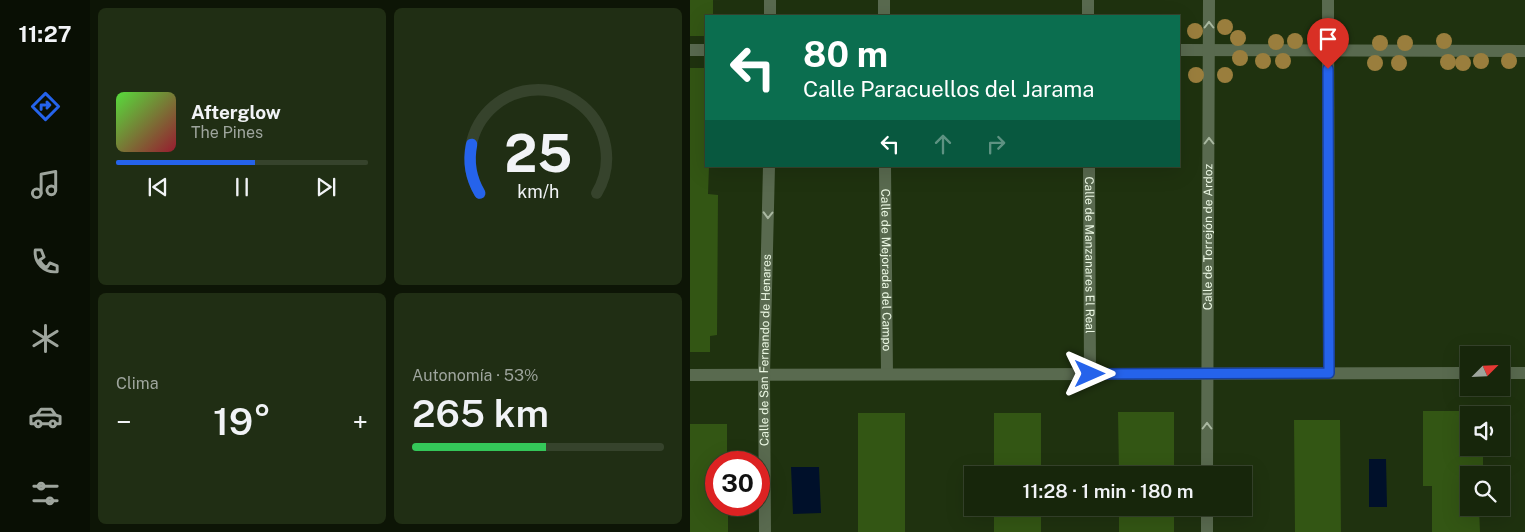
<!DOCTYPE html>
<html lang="es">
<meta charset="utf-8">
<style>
body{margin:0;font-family:"Public Sans",sans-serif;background:#202e14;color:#f1f3f6;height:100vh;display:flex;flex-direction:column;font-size:19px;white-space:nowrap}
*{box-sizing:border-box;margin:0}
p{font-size:16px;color:#9ea59d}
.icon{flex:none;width:28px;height:28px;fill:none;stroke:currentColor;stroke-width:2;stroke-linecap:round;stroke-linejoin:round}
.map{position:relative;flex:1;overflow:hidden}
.side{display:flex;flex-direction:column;gap:8px;padding:8px;background:#0d1506;width:600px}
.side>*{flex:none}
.banner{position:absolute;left:15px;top:15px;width:475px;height:152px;border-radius:0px;box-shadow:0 5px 20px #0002,0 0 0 1px #36432c;background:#0b6e4f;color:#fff;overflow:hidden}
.needle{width:32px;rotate:66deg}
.controls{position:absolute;left:770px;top:346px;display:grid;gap:10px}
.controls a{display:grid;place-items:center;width:50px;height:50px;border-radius:0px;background:#17260b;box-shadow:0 5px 20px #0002,0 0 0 1px #36432c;font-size:25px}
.speed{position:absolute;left:15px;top:451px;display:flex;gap:10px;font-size:25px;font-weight:700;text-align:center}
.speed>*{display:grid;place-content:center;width:65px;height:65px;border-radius:50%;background:#17260b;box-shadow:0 5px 20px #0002,0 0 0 1px #36432c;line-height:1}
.speed .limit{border:8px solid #d22;background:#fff;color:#111}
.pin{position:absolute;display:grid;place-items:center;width:42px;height:42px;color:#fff;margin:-51px -21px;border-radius:50% 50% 50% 0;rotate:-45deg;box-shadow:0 0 5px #0007}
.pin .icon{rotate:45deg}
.me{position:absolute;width:55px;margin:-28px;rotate:90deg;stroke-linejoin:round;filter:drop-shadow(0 0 4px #0008)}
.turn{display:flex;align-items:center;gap:18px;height:105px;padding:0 15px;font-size:22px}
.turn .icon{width:65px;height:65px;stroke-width:2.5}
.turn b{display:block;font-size:35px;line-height:42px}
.lanes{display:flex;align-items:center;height:48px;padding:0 15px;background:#0003;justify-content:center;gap:25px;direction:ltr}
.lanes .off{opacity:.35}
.big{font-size:38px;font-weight:600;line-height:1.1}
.side .card{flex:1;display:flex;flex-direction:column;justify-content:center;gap:8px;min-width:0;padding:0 18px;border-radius:8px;background:#202e14}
.side .dial{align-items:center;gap:0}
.dial svg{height:130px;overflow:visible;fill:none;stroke:#36432c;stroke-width:7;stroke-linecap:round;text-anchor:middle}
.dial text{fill:#f1f3f6;stroke:none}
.song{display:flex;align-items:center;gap:15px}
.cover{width:60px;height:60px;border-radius:8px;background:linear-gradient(135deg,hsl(110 70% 55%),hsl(350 70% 35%))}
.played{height:5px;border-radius:2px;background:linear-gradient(90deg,#2563eb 55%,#36432c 55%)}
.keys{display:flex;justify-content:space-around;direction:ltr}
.heat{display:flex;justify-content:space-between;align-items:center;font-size:28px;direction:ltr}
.charge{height:8px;border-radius:4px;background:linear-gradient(90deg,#34c759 53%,#36432c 0)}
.side .tiles{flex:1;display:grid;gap:8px;grid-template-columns:repeat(2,1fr)}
.trip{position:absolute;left:274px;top:466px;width:288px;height:50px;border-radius:0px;background:#17260b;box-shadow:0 5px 20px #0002,0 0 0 1px #36432c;font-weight:600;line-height:50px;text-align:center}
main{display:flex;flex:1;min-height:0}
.dock{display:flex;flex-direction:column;width:90px;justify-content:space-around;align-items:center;background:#090f04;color:#9ea59d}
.dock .icon{width:35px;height:35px}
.dock .active{color:#2563eb}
.dock b{font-size:22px;color:#f1f3f6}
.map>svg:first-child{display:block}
.water{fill:#00102a}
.building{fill:#335614}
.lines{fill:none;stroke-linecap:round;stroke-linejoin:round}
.minor{stroke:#596a4f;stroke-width:12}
.tree{fill:#9a7e3d}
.oneway{stroke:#a9b8a0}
.route-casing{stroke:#184099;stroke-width:12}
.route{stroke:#2563eb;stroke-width:9}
.labels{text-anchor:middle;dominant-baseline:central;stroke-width:5;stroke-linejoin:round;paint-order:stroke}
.street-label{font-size:12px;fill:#eaf7e2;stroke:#1f320f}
</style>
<main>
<nav class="dock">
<b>11:27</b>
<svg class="icon active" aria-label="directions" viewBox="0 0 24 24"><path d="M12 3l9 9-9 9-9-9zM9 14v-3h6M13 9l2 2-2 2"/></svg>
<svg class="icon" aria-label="music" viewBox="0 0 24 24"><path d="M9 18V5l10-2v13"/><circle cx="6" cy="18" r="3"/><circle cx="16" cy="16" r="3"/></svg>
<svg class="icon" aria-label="phone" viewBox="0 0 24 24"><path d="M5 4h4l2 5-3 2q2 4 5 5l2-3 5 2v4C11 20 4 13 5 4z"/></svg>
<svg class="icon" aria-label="climate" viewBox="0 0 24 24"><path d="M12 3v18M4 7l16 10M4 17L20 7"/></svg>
<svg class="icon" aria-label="car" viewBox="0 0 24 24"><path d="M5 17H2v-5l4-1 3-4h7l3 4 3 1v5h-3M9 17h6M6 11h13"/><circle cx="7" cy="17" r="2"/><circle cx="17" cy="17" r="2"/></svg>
<svg class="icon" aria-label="filters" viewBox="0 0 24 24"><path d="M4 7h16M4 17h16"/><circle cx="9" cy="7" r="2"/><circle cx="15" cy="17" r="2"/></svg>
</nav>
<section class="side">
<div class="tiles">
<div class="card">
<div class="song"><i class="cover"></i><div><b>Afterglow</b><p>The Pines</p></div></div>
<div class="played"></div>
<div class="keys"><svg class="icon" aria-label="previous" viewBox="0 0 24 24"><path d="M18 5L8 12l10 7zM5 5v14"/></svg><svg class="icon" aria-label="pause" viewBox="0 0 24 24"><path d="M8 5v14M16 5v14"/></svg><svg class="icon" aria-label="next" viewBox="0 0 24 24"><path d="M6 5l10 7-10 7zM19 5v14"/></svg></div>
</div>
<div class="card dial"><svg viewBox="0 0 100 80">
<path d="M14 69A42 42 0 1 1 86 69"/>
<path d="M14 69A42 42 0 0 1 9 39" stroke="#2563eb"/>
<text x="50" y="56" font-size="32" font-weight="700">25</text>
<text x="50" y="72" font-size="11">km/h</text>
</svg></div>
<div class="card"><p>Clima</p>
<div class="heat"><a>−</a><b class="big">19°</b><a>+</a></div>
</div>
<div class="card"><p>Autonomía · 53%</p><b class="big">265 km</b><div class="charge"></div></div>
</div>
</section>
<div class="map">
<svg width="835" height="532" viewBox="0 0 835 532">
<rect width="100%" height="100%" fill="#1f320f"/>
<path class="water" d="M 679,459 L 696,459 L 697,507 L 679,507 Z
M 101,467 L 129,467 L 131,513 L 103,514 Z"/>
<path class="building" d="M 0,0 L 23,0 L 23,16 L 16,16 L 16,36 L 0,36 Z
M 0,68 L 16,68 L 16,166 L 19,166 L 18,194 L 28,195 L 27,335 L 20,336 L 20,352 L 0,352 Z
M 733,411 L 779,411 L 779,448 L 793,448 L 793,473 L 779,475 L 779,508 L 789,508 L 790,532 L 742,532 L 742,486 L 733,486 Z
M 428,412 L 484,412 L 484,475 L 429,475 Z
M 168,413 L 215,413 L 215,532 L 168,532 Z
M 304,413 L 351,413 L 351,475 L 304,475 Z
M 604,420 L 650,420 L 651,532 L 605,532 Z
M 0,424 L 37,424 L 37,462 L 26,462 L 26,505 L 38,505 L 38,532 L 0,532 Z
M 304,508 L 351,508 L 351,532 L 304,532 Z
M 429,508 L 484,508 L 484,532 L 429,532 Z"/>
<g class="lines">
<g class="minor">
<path d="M 80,0 L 80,16"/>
<path d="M 194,0 L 194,16"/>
<path d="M 398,0 L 398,16"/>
<path d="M 638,0 L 639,373"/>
<path d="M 0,50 L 16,50"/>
<path d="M 489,50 L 835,51"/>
<path id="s1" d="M 195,166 L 197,374"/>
<path id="s2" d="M 399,166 L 400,374"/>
<path d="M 811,373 L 835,373"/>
<path d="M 0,375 L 779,373"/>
<path id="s3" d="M 517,475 L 519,0"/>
<path d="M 517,508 L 517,532"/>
<path id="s4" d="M 75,532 L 74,374 L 79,166"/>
</g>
</g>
<g class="tree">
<circle cx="535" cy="27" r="8"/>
<circle cx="505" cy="31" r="8"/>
<circle cx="548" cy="38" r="8"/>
<circle cx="605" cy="41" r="8"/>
<circle cx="754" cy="41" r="8"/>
<circle cx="586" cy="42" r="8"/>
<circle cx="690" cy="43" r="8"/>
<circle cx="715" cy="43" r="8"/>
<circle cx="550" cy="58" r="8"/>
<circle cx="573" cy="61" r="8"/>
<circle cx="593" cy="61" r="8"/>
<circle cx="791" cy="61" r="8"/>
<circle cx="819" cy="61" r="8"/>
<circle cx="758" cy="62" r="8"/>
<circle cx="685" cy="63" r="8"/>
<circle cx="709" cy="63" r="8"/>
<circle cx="773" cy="63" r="8"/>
<circle cx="506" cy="75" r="8"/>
<circle cx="535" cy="75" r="8"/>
</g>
<defs><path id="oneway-chevron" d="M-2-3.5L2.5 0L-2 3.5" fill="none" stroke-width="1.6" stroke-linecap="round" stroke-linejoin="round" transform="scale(1.25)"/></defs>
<g class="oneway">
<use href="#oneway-chevron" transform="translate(519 25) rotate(-90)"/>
<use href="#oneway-chevron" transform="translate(519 141) rotate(-90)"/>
<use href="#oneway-chevron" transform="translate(78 215) rotate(91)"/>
<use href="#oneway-chevron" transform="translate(517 426) rotate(-90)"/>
</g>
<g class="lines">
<defs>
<path id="route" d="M 400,374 L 639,373 L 638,69"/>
</defs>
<use href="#route" class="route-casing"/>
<use href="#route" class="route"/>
</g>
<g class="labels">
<g class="street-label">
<text stroke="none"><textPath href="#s3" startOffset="238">Calle de Torrejón de Ardoz</textPath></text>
<text stroke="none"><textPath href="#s2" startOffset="89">Calle de Manzanares El Real</textPath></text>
<text stroke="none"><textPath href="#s1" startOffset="104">Calle de Mejorada del Campo</textPath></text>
<text stroke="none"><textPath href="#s4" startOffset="182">Calle de San Fernando de Henares</textPath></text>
</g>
</g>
</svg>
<div class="controls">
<a><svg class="needle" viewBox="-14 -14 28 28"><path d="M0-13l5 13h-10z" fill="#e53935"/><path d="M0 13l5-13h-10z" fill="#9ea59d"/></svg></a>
<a><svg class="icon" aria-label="sound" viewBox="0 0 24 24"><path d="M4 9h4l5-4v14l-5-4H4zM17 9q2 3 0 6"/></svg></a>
<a><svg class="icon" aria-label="search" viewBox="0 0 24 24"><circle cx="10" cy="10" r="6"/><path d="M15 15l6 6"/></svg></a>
</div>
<div class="speed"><div class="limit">30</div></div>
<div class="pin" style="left:638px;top:69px;background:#d93025"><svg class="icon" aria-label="arrive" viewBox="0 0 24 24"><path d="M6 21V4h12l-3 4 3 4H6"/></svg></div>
<svg class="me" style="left:400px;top:374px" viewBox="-20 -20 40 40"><path d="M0-17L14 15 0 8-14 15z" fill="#2563eb" stroke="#fff" stroke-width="4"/></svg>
<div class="trip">11:28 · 1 min · 180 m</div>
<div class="banner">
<div class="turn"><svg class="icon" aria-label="left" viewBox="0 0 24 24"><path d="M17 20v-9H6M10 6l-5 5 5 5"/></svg><div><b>80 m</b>Calle Paracuellos del Jarama</div></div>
<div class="lanes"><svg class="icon" aria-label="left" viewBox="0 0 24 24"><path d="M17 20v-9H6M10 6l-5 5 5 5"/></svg><svg class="icon off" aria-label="ahead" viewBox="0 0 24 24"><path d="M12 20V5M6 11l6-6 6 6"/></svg><svg class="icon off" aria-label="right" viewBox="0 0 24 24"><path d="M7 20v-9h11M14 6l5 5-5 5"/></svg></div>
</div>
</div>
</main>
